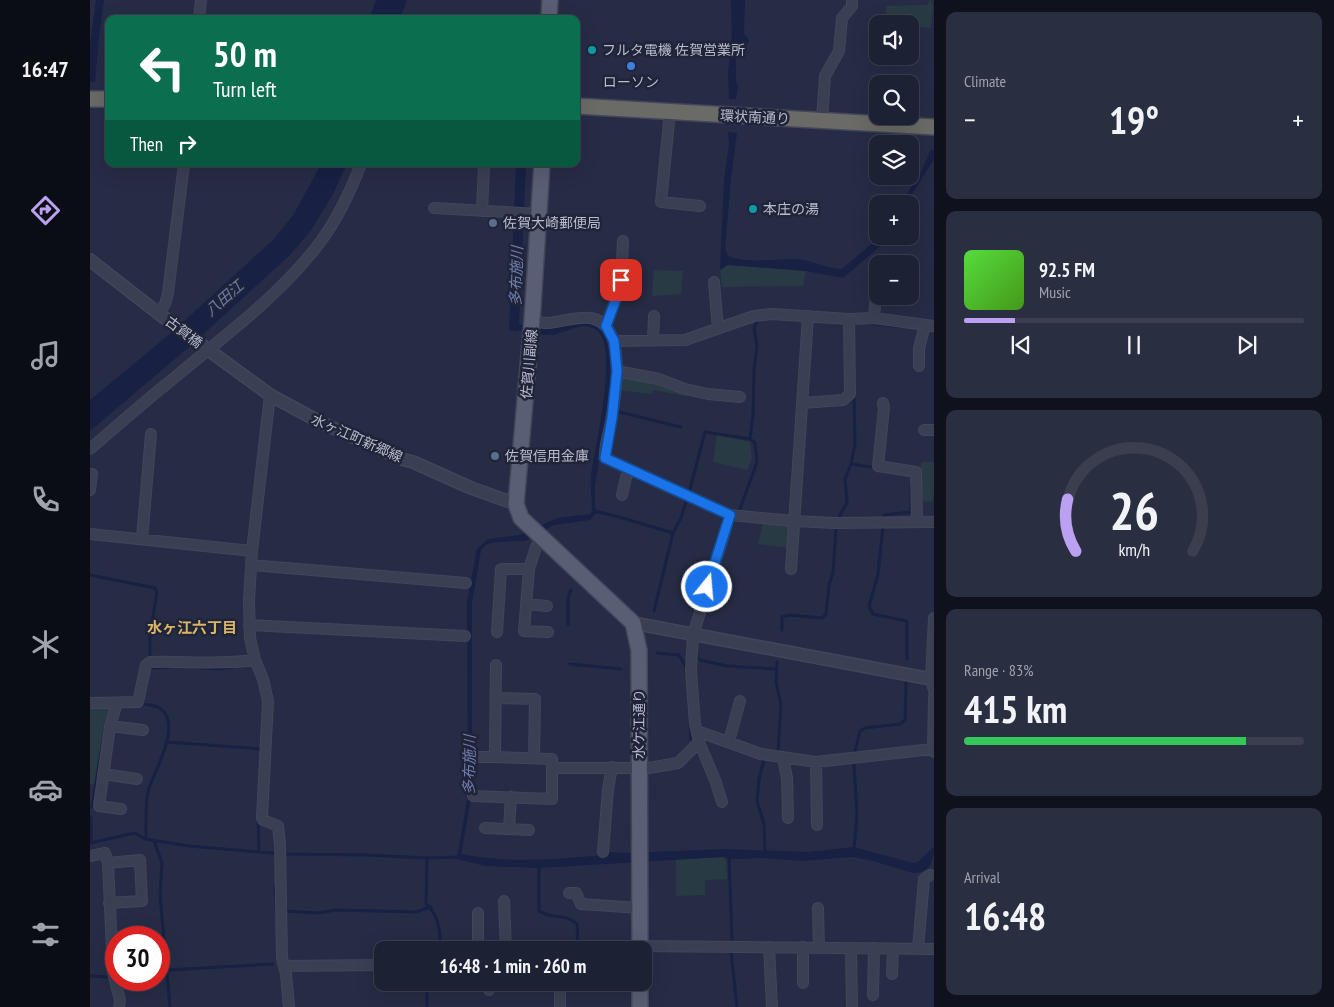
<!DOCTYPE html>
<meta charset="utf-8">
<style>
body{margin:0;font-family:"PT Sans Narrow","Noto Sans JP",sans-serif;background:#292e40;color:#f1f3f6;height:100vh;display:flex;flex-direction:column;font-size:19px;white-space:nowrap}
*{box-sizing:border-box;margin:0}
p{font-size:16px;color:#a0a3ac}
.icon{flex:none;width:28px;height:28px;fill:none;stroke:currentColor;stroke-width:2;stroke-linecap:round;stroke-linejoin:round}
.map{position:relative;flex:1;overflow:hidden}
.panel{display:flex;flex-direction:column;gap:12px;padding:12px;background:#0f121d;width:400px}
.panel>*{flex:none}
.hud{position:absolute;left:15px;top:15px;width:475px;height:152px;border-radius:10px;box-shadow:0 5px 20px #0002,0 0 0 1px #3a3e4f;background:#0b6e4f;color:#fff;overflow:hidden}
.fabs{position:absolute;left:779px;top:15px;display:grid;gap:10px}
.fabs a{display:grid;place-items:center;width:50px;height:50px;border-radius:10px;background:#1c2134;box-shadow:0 5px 20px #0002,0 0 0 1px #3a3e4f;font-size:25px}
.speed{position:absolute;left:15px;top:926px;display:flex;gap:10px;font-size:25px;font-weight:700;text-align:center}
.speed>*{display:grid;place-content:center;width:65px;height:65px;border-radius:50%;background:#1c2134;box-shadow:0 5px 20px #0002,0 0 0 1px #3a3e4f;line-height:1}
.speed .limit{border:8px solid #d22;background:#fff;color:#111}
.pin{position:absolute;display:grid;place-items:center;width:42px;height:42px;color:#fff;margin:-21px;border-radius:10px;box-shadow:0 2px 8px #0006}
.me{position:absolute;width:55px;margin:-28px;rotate:17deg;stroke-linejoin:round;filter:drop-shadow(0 0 4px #0008)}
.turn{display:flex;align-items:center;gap:18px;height:105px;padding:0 25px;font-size:22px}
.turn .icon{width:65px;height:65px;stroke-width:2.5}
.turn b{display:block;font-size:35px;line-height:42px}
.then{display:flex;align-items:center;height:48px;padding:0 25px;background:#0003;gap:10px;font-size:19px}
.big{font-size:38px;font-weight:800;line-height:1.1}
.panel .tile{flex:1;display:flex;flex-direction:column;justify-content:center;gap:8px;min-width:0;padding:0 18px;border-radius:10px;background:#292e40}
.panel .dial{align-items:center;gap:0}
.dial svg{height:130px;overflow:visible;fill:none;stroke:#3a3e4f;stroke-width:7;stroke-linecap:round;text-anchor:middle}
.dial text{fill:#f1f3f6;stroke:none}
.song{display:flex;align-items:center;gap:15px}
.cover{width:60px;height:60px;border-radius:8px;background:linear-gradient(135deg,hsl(110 70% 55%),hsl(100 70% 35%))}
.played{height:5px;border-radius:2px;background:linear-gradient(90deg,#bca0f2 15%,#3a3e4f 15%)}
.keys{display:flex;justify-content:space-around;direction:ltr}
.heat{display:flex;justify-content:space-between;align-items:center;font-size:28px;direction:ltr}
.charge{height:8px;border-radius:4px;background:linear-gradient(90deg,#34c759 83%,#3a3e4f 0)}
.trip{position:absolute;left:284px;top:941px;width:278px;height:50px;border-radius:10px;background:#1c2134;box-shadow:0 5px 20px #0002,0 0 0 1px #3a3e4f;font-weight:800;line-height:50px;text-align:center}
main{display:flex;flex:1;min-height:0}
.menu{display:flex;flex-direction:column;width:90px;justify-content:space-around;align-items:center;background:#0b0d15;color:#a0a3ac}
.menu .icon{width:35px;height:35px}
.menu .selected{color:#bca0f2}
.menu b{font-size:22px;color:#f1f3f6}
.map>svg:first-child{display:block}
.green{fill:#283b45}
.water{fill:#182044}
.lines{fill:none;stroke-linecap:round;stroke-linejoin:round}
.stream{stroke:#182044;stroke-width:3}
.minor-casing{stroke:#42465a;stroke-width:12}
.tertiary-casing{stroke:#42465a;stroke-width:14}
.primary-casing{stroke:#42465a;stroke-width:18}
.trunk-casing{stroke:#42475b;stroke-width:18}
.minor{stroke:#3b3f54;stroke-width:10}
.tertiary{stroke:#3b3f54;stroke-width:11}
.primary{stroke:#595e74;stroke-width:15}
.trunk{stroke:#6a6a66;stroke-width:15}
.route-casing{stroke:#114b97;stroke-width:12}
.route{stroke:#1a73e8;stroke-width:9}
.culture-dot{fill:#0f9aa8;stroke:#1f2439;stroke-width:2}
.shop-dot{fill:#3f7fe0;stroke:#1f2439;stroke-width:2}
.service-dot{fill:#5c6f8a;stroke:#1f2439;stroke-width:2}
.labels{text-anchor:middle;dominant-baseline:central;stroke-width:5;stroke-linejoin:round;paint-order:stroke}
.poi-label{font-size:14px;fill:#b9bccd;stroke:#1f2439;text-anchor:start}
.street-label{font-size:14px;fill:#b9bccd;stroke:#1f2439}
.water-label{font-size:15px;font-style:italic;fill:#717cad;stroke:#1f2439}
.neighbourhood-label{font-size:15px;font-weight:bold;fill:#dab566;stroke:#1f2439}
</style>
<main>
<nav class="menu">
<b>16:47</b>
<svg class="icon selected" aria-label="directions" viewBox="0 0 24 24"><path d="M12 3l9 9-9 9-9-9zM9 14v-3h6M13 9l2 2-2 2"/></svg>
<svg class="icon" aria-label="music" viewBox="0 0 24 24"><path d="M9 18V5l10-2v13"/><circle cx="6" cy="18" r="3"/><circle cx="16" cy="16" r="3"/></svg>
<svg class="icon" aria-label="phone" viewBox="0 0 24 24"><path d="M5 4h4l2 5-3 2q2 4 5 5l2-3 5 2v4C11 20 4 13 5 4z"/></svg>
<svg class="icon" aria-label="climate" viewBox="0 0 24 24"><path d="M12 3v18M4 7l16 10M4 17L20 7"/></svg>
<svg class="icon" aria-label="car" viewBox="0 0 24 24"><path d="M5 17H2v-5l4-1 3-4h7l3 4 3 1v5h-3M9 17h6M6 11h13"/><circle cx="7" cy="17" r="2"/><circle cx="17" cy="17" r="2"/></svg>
<svg class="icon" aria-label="filters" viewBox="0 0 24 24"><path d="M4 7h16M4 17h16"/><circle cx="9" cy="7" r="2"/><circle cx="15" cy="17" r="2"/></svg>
</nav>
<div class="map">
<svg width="844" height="1007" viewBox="0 0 844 1007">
<rect width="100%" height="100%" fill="#262c45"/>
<path class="green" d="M 840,0 L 841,0 L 843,8 L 841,28 L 820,26 L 820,24 L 795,24 L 796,6 L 837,5 Z
M 638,265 L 716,271 L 713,286 L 632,287 L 630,270 Z
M 564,270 L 593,271 L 591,294 L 562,296 Z
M 530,374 L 598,391 L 597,396 L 563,390 L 562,394 L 528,390 Z
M 627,435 L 660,442 L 662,458 L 657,470 L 623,462 Z
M 831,462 L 844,462 L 844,493 L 842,502 L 830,501 Z
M 673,523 L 699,526 L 699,548 L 668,544 Z
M 0,701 L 21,702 L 14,723 L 4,785 L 0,784 Z
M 633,857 L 636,860 L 637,879 L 615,880 L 615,895 L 586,896 L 586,859 Z"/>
<path class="water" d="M 6,0 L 14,0 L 9,37 L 5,82 L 0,82 L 0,45 Z
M 286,0 L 317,0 L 310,19 L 279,19 Z
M 641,0 L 655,0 L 654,34 L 659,40 L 659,43 L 649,44 L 646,58 L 646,82 L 648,85 L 646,99 L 639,99 L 638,73 L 642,36 Z
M 638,132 L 647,133 L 641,179 L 635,249 L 638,256 C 659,264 681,259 703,259 C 721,259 735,269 752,269 L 791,236 L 798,236 L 794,243 L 753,278 L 716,271 L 638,265 L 630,270 L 634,180 L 639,144 Z
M 844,149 L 844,159 L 816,204 L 810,204 L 831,172 L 840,151 Z
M 231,164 L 257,164 L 242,196 L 221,230 L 200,255 L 99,347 L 0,431 L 0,400 L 81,333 L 184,239 L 204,214 Z
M 426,164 L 436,164 L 429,324 L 457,328 L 457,327 C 471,325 494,316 507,324 C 513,328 518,337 520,343 C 525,365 516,425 511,448 C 510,452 508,455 507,459 L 509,461 L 505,485 L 505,508 L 508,511 L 500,520 L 464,525 L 435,541 L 406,542 L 397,544 L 391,550 L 382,603 L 382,794 L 371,854 C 420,864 466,859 515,855 L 517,852 L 538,853 L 633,849 L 719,852 L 763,847 L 823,863 L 828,862 L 844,847 C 844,862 839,873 823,873 L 780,860 L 762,857 L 713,861 L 674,858 L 643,859 L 633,857 L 449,868 L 395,866 L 367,859 L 378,794 L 377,602 L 387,549 L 398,539 L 430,535 L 467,518 L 500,514 L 502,510 C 502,499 500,487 501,476 C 504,449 531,343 505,329 C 489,320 473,336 457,335 C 450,335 437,331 428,330 L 428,331 L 419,330 Z"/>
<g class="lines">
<path class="stream" d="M 778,323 L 807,326
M 529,412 L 591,427
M 660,439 L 663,414 L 664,369 L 667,346 L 664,328 L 668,320 L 670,320
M 761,464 L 787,468
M 599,493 L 615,432 L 660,439 L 665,443 L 667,462 L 650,509 L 641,527
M 505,511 L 529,517 L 583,533
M 794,515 L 821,512 L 821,485
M 793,526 L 788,574 L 779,606 L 783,614 L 817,621 L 817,659
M 0,575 L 65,588 L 67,593 L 60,633 L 60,658
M 564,611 L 583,533 L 591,518 L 597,499
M 478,625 L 478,597 L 481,590
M 692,630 L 692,617 L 699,615 L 732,618 L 736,614 L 739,585 L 743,573 L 746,528 L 751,513 L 757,503 L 755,479 L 761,464 L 765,444 L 764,394
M 567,653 L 589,655 L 596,667 L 596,673
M 607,653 L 607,657 L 610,660 L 637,666 L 685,669
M 480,664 L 531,669
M 102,667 L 127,669 L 144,667
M 59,670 L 60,668 L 79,667
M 53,701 L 52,704 C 58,705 66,705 71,709 C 92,725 65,770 59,788 C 55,800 56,825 56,839
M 600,722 L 601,738 L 612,761
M 76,742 L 172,749
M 765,751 L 770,731 L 775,728 L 810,724 L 815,720 L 816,683
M 685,752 L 688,752 L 691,704 L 686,682 L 687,662
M 674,760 L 669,779 L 667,801 L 674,824 L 675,852
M 764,764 L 767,815 L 764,850
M 2,807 L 16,724
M 168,818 L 169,852
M 64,841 L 72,863 L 70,895 L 80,1007
M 0,843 L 45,833 L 55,839 L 99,846 L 194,854 L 278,855 L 337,858 L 369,857 L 369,855
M 1,843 L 1,817
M 639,855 L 642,939
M 337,858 L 336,904 C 349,915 351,933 350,950
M 449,865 L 449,911 C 462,920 475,913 487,924 L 488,950
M 185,887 L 187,921
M 195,911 L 228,913 L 246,910 L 325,912 L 341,907
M 641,951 L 647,1007
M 69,972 L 78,970 L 183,964
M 0,976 L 22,977
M 337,982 L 337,1007"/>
<defs>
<path id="minor" d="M 109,19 L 111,0
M 580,112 L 571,202 L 610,206
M 732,120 L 735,76 L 749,51 L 752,18 L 762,6 L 762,0
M 344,208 L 449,214
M 392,211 L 394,164
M 624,282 L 628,329
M 68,313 L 75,304 L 78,293 L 94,164
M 784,318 L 786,293 L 788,291
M 442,321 C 447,322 453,323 458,323 C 472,322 486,316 500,318 C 538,323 526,395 521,421 C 519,433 514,446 515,458 L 640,515 L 704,521 L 745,523 L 844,522
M 516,326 L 526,299 L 531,280 L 533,241
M 563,340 L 564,316
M 524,341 L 595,340 L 664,316 L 682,314 L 759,319 L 784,318 L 844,326
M 829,366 L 829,348 L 835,325
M 527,371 L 569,379 L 595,389 L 618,394 L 650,397
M 180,395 L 162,551 L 159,600 L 160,638 L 165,660 L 173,679 L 178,701 L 172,818 L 173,820 L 188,826 L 190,844 L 192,958 L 196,974 L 199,1007
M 712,403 L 753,400 L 760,394 L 759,319
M 793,403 L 794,408 L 788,466 L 826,472 L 827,522
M 834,430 L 844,430
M 0,449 C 28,425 55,401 84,378 C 135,335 191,295 231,241 C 248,218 261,190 271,164
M 0,490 L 2,474
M 532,495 L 538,469
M 0,534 L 162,551
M 52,539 L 61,434
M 161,565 L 376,583
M 439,569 L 434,631 L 458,632
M 701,569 L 718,316
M 436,604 L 457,606
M 844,618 L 841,679 L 844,691
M 159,625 L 375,636
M 407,632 L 411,569 L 439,569 L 446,547 L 453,537
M 844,697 L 843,749 L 844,752
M 406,698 L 445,699 L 444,758
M 0,703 L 48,702 L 56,665 L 60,662 C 95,661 130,665 165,660
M 27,703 L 20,726 L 9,806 L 31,809
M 20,726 L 53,730
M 607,731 L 671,754 L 726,762 L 843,749
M 639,741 L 650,701
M 609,742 L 625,780 L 632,802
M 384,757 L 405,757 L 406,665
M 405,757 L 462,759 L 462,768 L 559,768 L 588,763 L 609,742 L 605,724 L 601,671 L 603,635 L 640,515
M 693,758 L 697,778 L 698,818
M 726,762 L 727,825
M 13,774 L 47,779
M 383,796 L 462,799 L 462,768
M 395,828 L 439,830
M 419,829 L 421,797
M 513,852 L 518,789 L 522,767
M 0,856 L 15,853 L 18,863 L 23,973 L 30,1000 L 29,1007
M 18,863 L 50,860 L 52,901 L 19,903
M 479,893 L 486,893 L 491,904 L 550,908
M 414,901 L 416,950
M 728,908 L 729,948
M 388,913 L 388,950
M 550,946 L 844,949
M 679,947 L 682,1007
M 713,947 L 713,983
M 761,948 L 762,1007
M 828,949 L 834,879 L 840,875
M 194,966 L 292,965
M 802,974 L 803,949
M 399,982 L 399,990
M 783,995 L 784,948
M 470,1007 L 470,982"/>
<path id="tertiary" d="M 0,260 L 68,313 L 180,395 L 230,422 L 311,459 L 323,462 L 381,488 L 426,504
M 543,623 L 841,679"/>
<path id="primary" d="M 459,19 L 460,0
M 452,164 L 442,321 L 426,504 L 431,518 L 543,623 L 549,650 L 550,950
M 550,1007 L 550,982"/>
<path id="trunk" d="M 0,99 L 19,99
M 486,106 L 844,127"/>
</defs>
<use href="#minor" class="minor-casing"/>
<use href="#tertiary" class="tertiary-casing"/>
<use href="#primary" class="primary-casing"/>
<use href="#trunk" class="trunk-casing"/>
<use href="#minor" class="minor"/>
<use href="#tertiary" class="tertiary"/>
<use href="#primary" class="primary"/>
<use href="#trunk" class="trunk"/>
</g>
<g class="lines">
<defs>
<path id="route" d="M 531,280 L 526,299 L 516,326 L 524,341 L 527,371 L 522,418 L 515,458 L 640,515 L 617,587"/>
</defs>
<use href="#route" class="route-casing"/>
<use href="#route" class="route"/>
</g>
<g class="culture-dot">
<circle cx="502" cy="50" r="5"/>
<circle cx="663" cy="209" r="5"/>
</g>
<circle class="shop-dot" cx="541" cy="66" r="5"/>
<g class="service-dot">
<circle cx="403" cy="223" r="5"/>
<circle cx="405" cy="456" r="5"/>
</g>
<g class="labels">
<g class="poi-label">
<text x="512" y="50">フルタ電機 佐賀営業所</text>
<text x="541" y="82" text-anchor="middle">ローソン</text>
<text x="673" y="209">本庄の湯</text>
<text x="413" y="223">佐賀大崎郵便局</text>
<text x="415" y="456">佐賀信用金庫</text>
</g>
<g class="street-label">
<text transform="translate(665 117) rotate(3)">環状南通り</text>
<text transform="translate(94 332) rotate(37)">古賀橋</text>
<text transform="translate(439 364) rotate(-85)">佐賀川副線</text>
<text transform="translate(267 438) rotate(24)">水ヶ江町新郷線</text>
<text transform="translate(549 724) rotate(-90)">水ケ江通り</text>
</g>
<g class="water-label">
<text transform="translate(426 276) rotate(-88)">多布施川</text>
<text transform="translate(134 298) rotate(-41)">八田江</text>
<text transform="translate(379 765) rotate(-89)">多布施川</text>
</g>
<g class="neighbourhood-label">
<text x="102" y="627">水ヶ江六丁目</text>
</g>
</g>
</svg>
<div class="fabs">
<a><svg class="icon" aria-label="sound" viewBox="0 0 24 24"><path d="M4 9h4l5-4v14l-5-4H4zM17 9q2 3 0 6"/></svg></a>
<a><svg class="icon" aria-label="search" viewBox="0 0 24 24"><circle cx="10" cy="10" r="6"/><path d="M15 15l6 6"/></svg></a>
<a><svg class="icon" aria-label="layers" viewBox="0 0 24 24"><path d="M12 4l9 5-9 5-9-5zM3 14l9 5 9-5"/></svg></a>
<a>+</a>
<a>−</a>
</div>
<div class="speed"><div class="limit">30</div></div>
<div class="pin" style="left:531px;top:280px;background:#d93025"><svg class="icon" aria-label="arrive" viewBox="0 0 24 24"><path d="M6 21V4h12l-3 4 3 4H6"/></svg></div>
<svg class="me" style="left:617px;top:587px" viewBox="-20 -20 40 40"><circle r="17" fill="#1a73e8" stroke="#fff" stroke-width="3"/><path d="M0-11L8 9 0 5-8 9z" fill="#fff"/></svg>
<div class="trip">16:48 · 1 min · 260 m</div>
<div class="hud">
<div class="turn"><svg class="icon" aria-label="left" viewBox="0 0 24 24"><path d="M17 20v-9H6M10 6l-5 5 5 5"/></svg><div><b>50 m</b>Turn left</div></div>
<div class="then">Then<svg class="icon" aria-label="right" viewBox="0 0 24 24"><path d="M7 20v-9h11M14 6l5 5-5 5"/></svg></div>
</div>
</div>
<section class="panel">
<div class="tile"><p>Climate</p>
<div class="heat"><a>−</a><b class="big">19°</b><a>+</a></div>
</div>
<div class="tile">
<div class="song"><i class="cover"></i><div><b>92.5 FM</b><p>Music</p></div></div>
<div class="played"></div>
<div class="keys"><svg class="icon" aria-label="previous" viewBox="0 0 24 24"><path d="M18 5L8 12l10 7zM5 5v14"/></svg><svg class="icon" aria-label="pause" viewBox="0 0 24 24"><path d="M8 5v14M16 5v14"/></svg><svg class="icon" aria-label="next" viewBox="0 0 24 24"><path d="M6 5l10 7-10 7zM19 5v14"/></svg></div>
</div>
<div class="tile dial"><svg viewBox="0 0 100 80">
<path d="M14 69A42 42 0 1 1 86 69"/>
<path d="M14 69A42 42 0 0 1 9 37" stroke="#bca0f2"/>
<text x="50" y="56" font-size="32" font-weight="700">26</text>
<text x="50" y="72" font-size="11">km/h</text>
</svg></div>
<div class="tile"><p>Range · 83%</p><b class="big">415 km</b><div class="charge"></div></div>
<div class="tile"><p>Arrival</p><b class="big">16:48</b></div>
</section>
</main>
